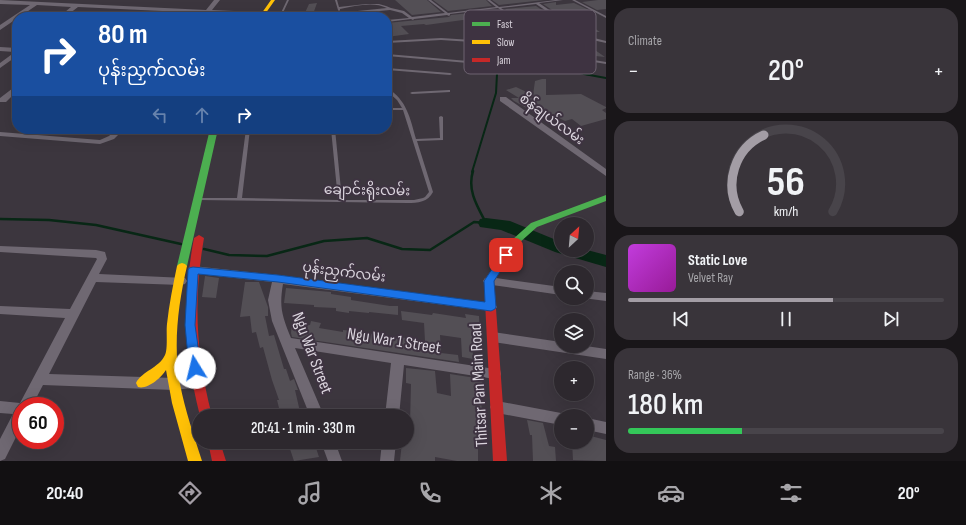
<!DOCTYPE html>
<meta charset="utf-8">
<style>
body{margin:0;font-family:"Sofia Sans Condensed","Noto Sans Myanmar",sans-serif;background:#39343a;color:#f1f3f6;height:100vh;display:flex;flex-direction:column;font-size:15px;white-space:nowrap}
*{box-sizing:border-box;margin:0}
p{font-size:13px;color:#a7a6aa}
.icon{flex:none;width:22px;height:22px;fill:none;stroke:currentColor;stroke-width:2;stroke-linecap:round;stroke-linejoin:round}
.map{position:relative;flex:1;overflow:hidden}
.sheet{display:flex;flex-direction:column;gap:8px;padding:8px;background:#191619;width:360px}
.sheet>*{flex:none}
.hud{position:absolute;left:12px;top:12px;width:380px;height:122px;border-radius:16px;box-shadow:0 4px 16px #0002,0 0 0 1px #48444a;background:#1a4fa0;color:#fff;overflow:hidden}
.needle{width:26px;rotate:26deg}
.buttons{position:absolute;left:554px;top:217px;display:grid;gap:8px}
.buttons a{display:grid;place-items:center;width:40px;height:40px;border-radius:50%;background:#2d282e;box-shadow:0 4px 16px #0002,0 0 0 1px #48444a;font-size:20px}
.speed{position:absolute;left:12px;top:397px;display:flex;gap:8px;font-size:20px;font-weight:700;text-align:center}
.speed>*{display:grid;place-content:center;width:52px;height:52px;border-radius:50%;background:#2d282e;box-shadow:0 4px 16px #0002,0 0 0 1px #48444a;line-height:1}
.speed .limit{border:6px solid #d22;background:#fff;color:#111}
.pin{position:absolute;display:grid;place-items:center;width:34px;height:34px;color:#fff;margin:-17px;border-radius:8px;box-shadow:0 2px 6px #0006}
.me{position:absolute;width:44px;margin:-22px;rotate:351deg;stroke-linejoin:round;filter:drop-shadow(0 0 3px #0008)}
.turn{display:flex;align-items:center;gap:14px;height:84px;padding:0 20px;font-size:18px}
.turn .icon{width:52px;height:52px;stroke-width:2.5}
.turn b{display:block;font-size:28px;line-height:34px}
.lanes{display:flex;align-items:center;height:38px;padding:0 20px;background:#0003;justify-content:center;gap:20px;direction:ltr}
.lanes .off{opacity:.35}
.big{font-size:30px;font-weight:600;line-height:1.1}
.sheet .card{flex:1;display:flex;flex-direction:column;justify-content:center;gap:6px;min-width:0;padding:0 14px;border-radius:16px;background:#39343a}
.sheet .dial{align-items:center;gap:0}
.dial svg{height:104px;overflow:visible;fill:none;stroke:#48444a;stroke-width:7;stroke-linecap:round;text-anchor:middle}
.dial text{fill:#f1f3f6;stroke:none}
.song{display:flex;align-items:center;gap:12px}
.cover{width:48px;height:48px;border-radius:6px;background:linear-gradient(135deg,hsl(290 70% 55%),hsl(300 70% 35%))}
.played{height:4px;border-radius:2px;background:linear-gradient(90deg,#a39da5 65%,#48444a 65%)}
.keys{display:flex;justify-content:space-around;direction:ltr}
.heat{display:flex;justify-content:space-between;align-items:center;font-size:22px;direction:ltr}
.charge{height:6px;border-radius:3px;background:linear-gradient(90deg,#34c759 36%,#48444a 0)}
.trip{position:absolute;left:192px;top:409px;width:222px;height:40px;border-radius:20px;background:#2d282e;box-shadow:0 4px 16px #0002,0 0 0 1px #48444a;font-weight:600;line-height:40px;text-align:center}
.dock{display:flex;height:64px;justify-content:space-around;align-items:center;background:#121012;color:#a7a6aa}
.dock .icon{width:28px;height:28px}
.dock .selected{color:#a39da5}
.dock b{font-size:18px;color:#f1f3f6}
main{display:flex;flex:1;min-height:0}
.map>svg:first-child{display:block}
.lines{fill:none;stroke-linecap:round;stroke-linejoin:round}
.stream-far2{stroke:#082715;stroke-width:1.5}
.stream-far1{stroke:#082715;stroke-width:2}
.stream{stroke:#082715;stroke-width:2.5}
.river{fill:#082715;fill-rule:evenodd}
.building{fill:#534f55}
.lane{fill:#6f6872;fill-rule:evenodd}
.street{fill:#6f6872;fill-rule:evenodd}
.fast{fill:#4caf50;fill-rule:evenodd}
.slow{fill:#ffc107;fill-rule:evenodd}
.jam{fill:#c62828;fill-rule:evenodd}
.route{fill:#1a73e8;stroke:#114b97}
.labels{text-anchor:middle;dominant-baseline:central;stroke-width:4;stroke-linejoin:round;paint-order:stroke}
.street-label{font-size:14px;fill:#dad4dd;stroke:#3e3341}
.near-street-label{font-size:17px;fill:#dad4dd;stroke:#3e3341}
.key{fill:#3e3341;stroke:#6d6370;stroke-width:1}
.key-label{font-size:11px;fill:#dad4dd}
</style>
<main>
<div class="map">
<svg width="606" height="461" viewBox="0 0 606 461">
<rect width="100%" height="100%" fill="#3c363e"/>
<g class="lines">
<path class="stream-far2" d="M 473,48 L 487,55 L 497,67 L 497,75
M 493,61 L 535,65 L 590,75"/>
<path class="stream-far1" d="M 584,74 L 606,78
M 472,172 L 496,93 L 497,74"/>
<path class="stream" d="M 473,171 C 467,190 477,206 486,223
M 0,219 L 49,220 L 96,225 L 181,244
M 204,249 L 229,255 L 267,256 L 324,241 L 367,238 L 402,249 L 430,250 L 474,222 L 486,223"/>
<path class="river" d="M 486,218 L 510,221 L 561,242 L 561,250 L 587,250 L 606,255 L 606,267 L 555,252 L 501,230 L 480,227 L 478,223 L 480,219 Z"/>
</g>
<path class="building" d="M 395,0 L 427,0 L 441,12 L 412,15 Z
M 433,0 L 486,0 L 492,6 L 448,11 Z
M 492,0 L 544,0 L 499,5 Z
M 598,0 L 606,0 L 606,9 L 597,10 L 582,2 Z
M 556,2 L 556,5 L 574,3 L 589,10 L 580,11 L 592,20 L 582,20 L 600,32 L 585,32 L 543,4 Z
M 317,3 L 312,17 L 303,17 L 309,4 Z
M 536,6 L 575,32 L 570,32 L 580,39 L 557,42 L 516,12 L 509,12 L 505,9 Z
M 498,10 L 502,13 L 483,16 L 485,17 L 426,25 L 424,24 L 401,26 L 409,34 L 387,37 L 387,23 L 449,17 L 451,15 Z
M 585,43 L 605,57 L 586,55 Z
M 542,79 L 546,79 L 546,95 L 581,94 L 606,107 L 606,108 L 602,110 L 606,113 L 606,119 L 581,126 L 572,119 L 565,121 L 549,113 L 537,114 L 514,101 L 511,98 L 519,98 L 506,90 L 516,87 L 533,95 L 535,81 Z
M 205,276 L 219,278 L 216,298 L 202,297 Z
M 245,282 L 259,282 L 268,307 L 268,316 L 265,316 L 269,336 L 274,335 L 284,369 L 286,369 L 290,381 L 294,379 L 298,390 L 295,390 L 301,416 L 281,416 L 277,400 L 279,400 L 272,380 L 263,347 L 260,348 L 256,332 L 252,333 L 250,316 L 240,317 Z
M 286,288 L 331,292 L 331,294 L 351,297 L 351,300 L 390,306 L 398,306 L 398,315 L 369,312 L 369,313 L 349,311 L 349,313 L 336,311 L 336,308 L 314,307 L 314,305 L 284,303 Z
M 401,311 L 432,315 L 433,313 L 466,318 L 465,314 L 479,316 L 480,334 L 472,334 L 473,359 L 462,357 L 461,338 L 440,335 L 441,353 L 458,355 L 459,362 L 292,337 L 291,333 L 292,323 L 310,325 L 311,321 L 321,323 L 319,328 L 343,332 L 343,330 L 353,331 L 353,330 L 393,338 L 393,336 L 425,341 L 424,323 L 402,320 Z
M 406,368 L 435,371 L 437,393 L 451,396 L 450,374 L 482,379 L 483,395 L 481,395 L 482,416 L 480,416 L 480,432 L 478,432 L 478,461 L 457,461 L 435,457 L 435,461 L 400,461 L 402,442 L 407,442 L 409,423 L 410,424 L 411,384 L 406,383 Z
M 527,420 L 543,423 L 549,446 L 555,447 L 556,461 L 533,461 L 532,435 L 530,435 Z
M 587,435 L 606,440 L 606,461 L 573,460 L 572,442 L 587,442 Z
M 314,442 L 319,457 L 294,461 L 289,446 Z"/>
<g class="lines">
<path class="lane" d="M 287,0 L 289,0 L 281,17 L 279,17 Z
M 335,0 L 337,0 L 339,7 L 366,4 L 379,4 L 386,6 L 391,8 L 404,11 L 412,17 L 445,13 L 428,0 L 431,0 L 448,13 L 496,7 L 487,0 L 490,0 L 499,7 L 556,0 L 563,0 L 539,3 L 583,33 L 590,37 L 606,41 L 606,43 L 588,39 L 536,4 L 501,8 L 569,56 L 606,62 L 606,64 L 472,42 L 441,40 L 387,43 L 387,41 L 441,38 L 472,40 L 564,55 L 498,8 L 450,14 L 450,15 L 449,16 L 447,15 L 414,19 L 413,20 L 411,19 L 387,22 L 387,20 L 409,18 L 402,13 L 390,10 L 339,15 L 338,14 L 338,13 L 387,8 C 373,1 355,6 340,9 L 340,10 L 339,11 L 338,10 Z
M 572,0 L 575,0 L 606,16 L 606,18 Z
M 387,54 L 468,61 L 470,62 L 468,63 L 387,56 Z
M 387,68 L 450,73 L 452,74 L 450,75 L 387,70 Z
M 387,88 C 407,100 410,118 416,139 L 440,138 L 439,117 L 441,116 L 443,117 L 443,140 L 417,141 L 433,192 C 428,202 418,203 407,203 L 199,200 L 197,199 L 199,198 L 237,198 L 246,129 L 250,129 L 242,198 L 338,200 L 331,129 L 335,129 L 342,200 L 414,200 L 423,198 L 425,197 L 429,192 L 403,110 L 387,110 L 387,108 L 402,108 L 397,100 L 387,91 Z
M 449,90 L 450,90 L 450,92 L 412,94 L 410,93 L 412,92 Z"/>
<path class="street" d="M 0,0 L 206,10 L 214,0 L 220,0 L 212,10 L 257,12 L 260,14 L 257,16 L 209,13 L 205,17 L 202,15 L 204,13 L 78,7 L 65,17 L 59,17 L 71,7 L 37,5 L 0,30 L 0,25 L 30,5 L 0,4 Z
M 0,47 L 17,48 L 17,56 L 0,68 L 0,63 L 15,52 L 0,51 Z
M 17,85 L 17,91 L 6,102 L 0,102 L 0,98 Z
M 500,97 L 506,97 L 606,169 L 606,176 L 500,101 Z
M 116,129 L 124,129 L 114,139 L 100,144 L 0,136 L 0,132 L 100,140 L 109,136 Z
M 0,246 L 96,250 L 105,252 L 107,259 L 99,274 L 185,278 L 187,281 L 185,284 L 181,285 L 96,282 L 49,374 L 174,378 L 197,377 L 202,379 L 204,383 L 202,387 L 174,390 L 43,385 L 32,406 L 21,406 L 21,427 L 5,459 L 0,461 L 0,439 L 13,414 L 0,413 L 0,401 L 20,403 L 65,318 L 0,314 L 0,306 L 70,309 L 97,259 L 96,258 L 0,252 Z
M 193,266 L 278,275 L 495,304 L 497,307 L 495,310 L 491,311 L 283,284 C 279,307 282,316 291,338 L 495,369 L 500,370 L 501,374 L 500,378 L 495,379 L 404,365 L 399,416 L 385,416 L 391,363 L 295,348 L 324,416 L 310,416 L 272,321 L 268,300 L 272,282 L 189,273 L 188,270 L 189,267 Z
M 489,277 L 561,287 L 561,295 L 485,284 L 483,281 L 485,278 Z
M 587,291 L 606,293 L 606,301 L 583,298 L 587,298 Z
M 493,332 L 561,342 L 561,346 L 586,346 L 606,349 L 606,359 L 493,342 L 489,340 L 487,337 L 489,334 Z
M 497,401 L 561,413 L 567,416 L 561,416 L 561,425 L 497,413 L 492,411 L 490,407 L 492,403 Z
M 587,418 L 606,422 L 606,434 L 587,430 Z
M 321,442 L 335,442 L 342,461 L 328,461 Z
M 382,442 L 396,442 L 394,461 L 380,461 Z"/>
<path class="fast" d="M 210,129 L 218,129 L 187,266 L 185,268 L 179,268 L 177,266 Z
M 606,195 L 606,201 L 537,227 L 518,244 L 508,259 L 505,260 L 500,257 L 512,240 L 531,223 Z"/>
<path class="slow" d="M 271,0 L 275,0 L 263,17 L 259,17 Z
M 182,263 L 185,264 L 187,266 C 178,305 173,345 180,384 C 185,410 194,436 202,461 L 188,461 L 172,403 L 166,370 C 161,378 147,390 138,387 L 136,383 C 142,371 159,368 165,355 C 168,349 166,332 167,324 C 169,305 173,285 177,266 L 179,264 Z"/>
<path class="jam" d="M 199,235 L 204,238 C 193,302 196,353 212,416 L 200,416 C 184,353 182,302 194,238 Z
M 505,254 L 510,257 L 494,281 L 507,461 L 493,461 L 484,281 L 502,255 Z
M 208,442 L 220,442 L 226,461 L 212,461 Z"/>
</g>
<path class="route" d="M 506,252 L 511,255 L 494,281 L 496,307 L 495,309 L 491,311 L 278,282 L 198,274 L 195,325 L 201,368 L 199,371 L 195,373 L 191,371 L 189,368 L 185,325 L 188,270 L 189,268 L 193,267 L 278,275 L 485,302 L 484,281 L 503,253 Z"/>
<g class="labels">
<g class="street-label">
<text transform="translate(552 119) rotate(36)">စိန်ချယ်လမ်း</text>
<text transform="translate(367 190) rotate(1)">ချောင်းရိုးလမ်း</text>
<text transform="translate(344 272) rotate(7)">ပုန်းညှက်လမ်း</text>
</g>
<g class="near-street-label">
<text transform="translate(394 341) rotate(9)">Ngu War 1 Street</text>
<text transform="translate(312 353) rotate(69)">Ngu War Street</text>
<text transform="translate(479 385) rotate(-93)">Thitsar Pan Main Road</text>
</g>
</g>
<rect x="464" y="10" width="132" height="64" rx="6" class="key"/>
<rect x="472" y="22" width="18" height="4" fill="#4caf50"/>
<rect x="472" y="40" width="18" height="4" fill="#ffc107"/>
<rect x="472" y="58" width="18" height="4" fill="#c62828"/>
<g class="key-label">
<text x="497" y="28">Fast</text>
<text x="497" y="46">Slow</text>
<text x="497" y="64">Jam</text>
</g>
</svg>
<div class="buttons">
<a><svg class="needle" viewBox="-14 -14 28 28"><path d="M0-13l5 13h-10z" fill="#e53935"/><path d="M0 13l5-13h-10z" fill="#a7a6aa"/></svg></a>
<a><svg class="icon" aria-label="search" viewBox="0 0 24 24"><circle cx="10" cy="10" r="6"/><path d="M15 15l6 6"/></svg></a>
<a><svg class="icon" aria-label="layers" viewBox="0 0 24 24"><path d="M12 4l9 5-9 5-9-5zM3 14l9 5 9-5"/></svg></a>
<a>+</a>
<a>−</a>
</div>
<div class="speed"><div class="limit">60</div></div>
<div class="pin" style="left:506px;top:255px;background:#d93025"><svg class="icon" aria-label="arrive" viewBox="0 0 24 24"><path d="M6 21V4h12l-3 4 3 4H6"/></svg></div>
<svg class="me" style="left:195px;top:368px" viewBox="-20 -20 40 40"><circle r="19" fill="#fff"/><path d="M0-13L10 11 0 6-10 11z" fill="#1a73e8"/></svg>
<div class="trip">20:41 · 1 min · 330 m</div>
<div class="hud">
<div class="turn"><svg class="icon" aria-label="right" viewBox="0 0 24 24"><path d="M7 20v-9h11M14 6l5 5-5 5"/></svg><div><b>80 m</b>ပုန်းညှက်လမ်း</div></div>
<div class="lanes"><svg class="icon off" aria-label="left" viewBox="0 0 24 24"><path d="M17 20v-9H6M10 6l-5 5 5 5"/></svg><svg class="icon off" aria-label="ahead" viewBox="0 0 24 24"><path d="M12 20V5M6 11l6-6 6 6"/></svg><svg class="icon" aria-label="right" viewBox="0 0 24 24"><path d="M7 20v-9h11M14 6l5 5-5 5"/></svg></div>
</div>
</div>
<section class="sheet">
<div class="card"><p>Climate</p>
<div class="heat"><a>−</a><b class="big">20°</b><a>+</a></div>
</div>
<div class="card dial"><svg viewBox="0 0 100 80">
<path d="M14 69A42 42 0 1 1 86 69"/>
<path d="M14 69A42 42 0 0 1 33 10" stroke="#a39da5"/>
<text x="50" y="56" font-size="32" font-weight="700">56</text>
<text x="50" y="72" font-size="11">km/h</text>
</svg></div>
<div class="card">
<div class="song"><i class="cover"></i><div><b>Static Love</b><p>Velvet Ray</p></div></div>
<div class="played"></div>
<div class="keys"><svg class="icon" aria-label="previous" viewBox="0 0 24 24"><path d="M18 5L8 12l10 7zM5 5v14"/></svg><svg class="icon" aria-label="pause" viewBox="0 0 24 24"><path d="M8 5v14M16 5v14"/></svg><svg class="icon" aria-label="next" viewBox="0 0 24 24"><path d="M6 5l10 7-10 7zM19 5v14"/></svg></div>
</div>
<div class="card"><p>Range · 36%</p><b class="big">180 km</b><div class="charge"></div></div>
</section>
</main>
<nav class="dock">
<b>20:40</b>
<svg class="icon selected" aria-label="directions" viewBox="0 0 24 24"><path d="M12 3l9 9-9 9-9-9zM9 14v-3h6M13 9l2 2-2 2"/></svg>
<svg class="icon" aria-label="music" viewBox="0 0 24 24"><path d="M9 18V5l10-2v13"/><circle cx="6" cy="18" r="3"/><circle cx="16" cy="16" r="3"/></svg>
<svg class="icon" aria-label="phone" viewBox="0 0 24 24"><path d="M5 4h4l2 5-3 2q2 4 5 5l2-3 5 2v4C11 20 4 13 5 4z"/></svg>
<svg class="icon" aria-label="climate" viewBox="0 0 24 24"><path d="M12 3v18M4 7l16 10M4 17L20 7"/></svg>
<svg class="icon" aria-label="car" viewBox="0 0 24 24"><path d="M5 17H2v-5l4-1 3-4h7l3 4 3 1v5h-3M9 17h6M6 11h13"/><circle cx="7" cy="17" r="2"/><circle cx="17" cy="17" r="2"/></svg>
<svg class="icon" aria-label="filters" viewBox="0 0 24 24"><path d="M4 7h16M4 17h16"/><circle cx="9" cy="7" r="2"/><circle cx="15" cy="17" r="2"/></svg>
<b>20°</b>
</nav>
